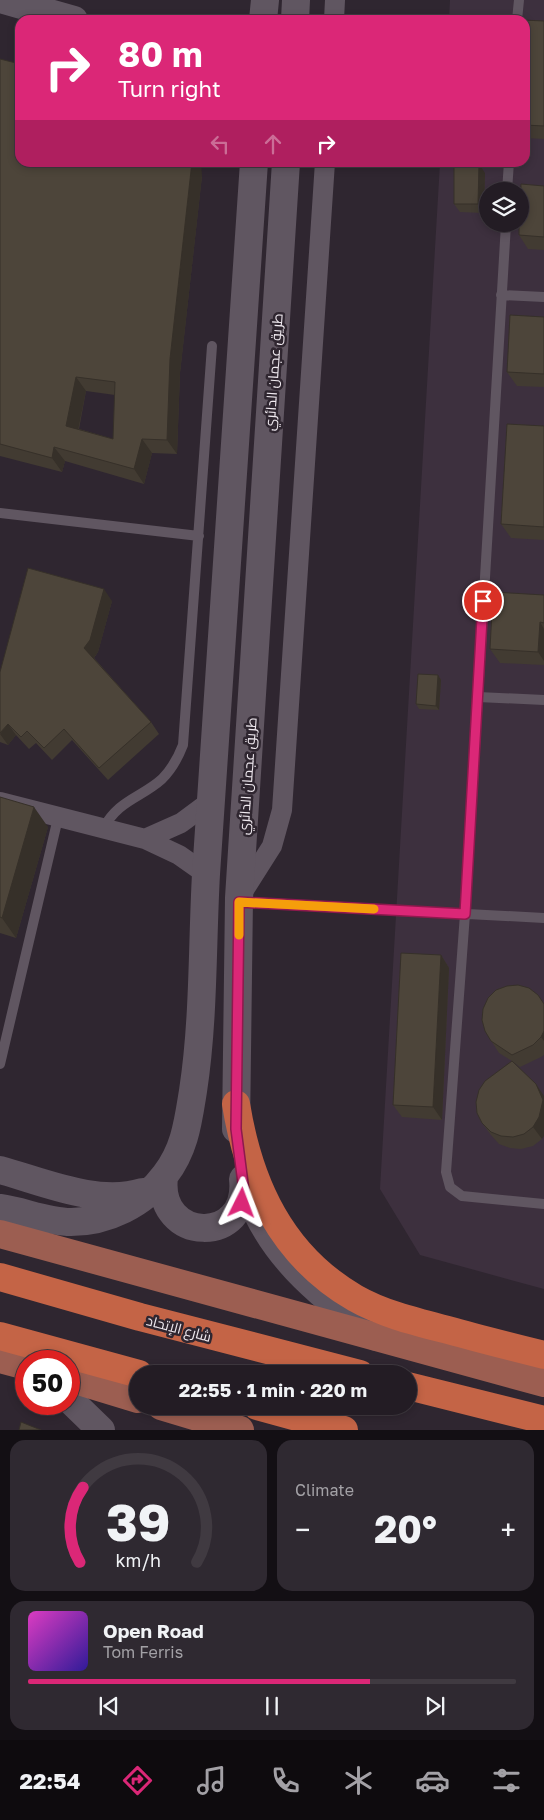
<!DOCTYPE html>
<meta charset="utf-8">
<style>
body{margin:0;font-family:"Golos Text",Cairo,sans-serif;background:#2f2931;color:#f1f3f6;height:100vh;display:flex;flex-direction:column;font-size:19px;white-space:nowrap}
*{box-sizing:border-box;margin:0}
p{font-size:16px;color:#a3a1a6}
.icon{flex:none;width:28px;height:28px;fill:none;stroke:currentColor;stroke-width:2;stroke-linecap:round;stroke-linejoin:round}
.map{position:relative;height:1430px;overflow:hidden}
.side{display:flex;flex-direction:column;gap:10px;padding:10px;background:#130f14;flex:1}
.side>*{flex:none}
.top-card{position:absolute;left:15px;top:15px;width:515px;height:152px;border-radius:15px;box-shadow:0 2px 8px #0003,0 0 0 1px #403a41;background:#db2777;color:#fff;overflow:hidden}
.tools{position:absolute;left:479px;top:182px;display:grid;gap:10px}
.tools a{display:grid;place-items:center;width:50px;height:50px;border-radius:50%;background:#231c24;box-shadow:0 2px 8px #0003,0 0 0 1px #403a41;font-size:25px}
.speed{position:absolute;left:15px;top:1350px;display:flex;gap:10px;font-size:25px;font-weight:700;text-align:center}
.speed>*{display:grid;place-content:center;width:65px;height:65px;border-radius:50%;background:#231c24;box-shadow:0 2px 8px #0003,0 0 0 1px #403a41;line-height:1}
.speed .limit{border:8px solid #d22;background:#fff;color:#111}
.pin{position:absolute;display:grid;place-items:center;width:42px;height:42px;color:#fff;margin:-21px;border:2px solid #fff;border-radius:50%;box-shadow:0 1px 5px #0007}
.me{position:absolute;width:55px;margin:-28px;rotate:3deg;stroke-linejoin:round;filter:drop-shadow(0 0 4px #0008)}
.turn{display:flex;align-items:center;gap:18px;height:105px;padding:0 20px;font-size:22px}
.turn .icon{width:65px;height:65px;stroke-width:2.5}
.turn b{display:block;font-size:35px;line-height:42px}
.lanes{display:flex;align-items:center;height:48px;padding:0 20px;background:#0003;justify-content:center;gap:25px;direction:ltr}
.lanes .off{opacity:.35}
.big{font-size:38px;font-weight:700;line-height:1.1}
.side .card{flex:1;display:flex;flex-direction:column;justify-content:center;gap:8px;min-width:0;padding:0 18px;border-radius:15px;background:#2f2931}
.side .dial{align-items:center;gap:0}
.dial svg{height:130px;overflow:visible;fill:none;stroke:#403a41;stroke-width:7;stroke-linecap:round;text-anchor:middle}
.dial text{fill:#f1f3f6;stroke:none}
.song{display:flex;align-items:center;gap:15px}
.cover{width:60px;height:60px;border-radius:8px;background:linear-gradient(135deg,hsl(310 70% 55%),hsl(250 70% 35%))}
.played{height:5px;border-radius:2px;background:linear-gradient(90deg,#db2777 70%,#403a41 70%)}
.keys{display:flex;justify-content:space-around;direction:ltr}
.heat{display:flex;justify-content:space-between;align-items:center;font-size:28px;direction:ltr}
.side .tiles{flex:1;display:grid;gap:10px;grid-template-columns:1fr 1fr}
.card:last-child{grid-column:span 2}
.trip{position:absolute;left:129px;top:1365px;width:288px;height:50px;border-radius:25px;background:#231c24;box-shadow:0 2px 8px #0003,0 0 0 1px #403a41;font-weight:700;line-height:50px;text-align:center}
.menu{display:flex;height:80px;justify-content:space-around;align-items:center;background:#0e0b0e;color:#a3a1a6}
.menu .icon{width:35px;height:35px}
.menu .selected{color:#db2777}
.menu b{font-size:22px;color:#f1f3f6}
.map>svg:first-child{display:block}
.built{fill:#3d303e;fill-rule:evenodd}
.lines{fill:none;stroke-linecap:round;stroke-linejoin:round}
.lane{stroke:#605661;stroke-width:10}
.street{stroke:#605661;stroke-width:20}
.secondary{stroke:#605661;stroke-width:28}
.primary{stroke:#9c5e51;stroke-width:28}
.highway{stroke:#c46446;stroke-width:28}
.wall{fill:#423b32;fill-rule:evenodd}
.shaded-wall{fill:#363029}
.building{fill:#4d453a;stroke:#363029;fill-rule:evenodd}
.route-casing{stroke:#8e194d;stroke-width:12}
.route{stroke:#db2777;stroke-width:9}
.slow{stroke:#f59e0b;stroke-width:9}
.labels{text-anchor:middle;dominant-baseline:central;stroke-width:5;stroke-linejoin:round;paint-order:stroke}
.street-label{font-size:14px;fill:#f0eaf0;stroke:#2f2630}
</style>
<div class="map">
<svg width="544" height="1430" viewBox="0 0 544 1430">
<rect width="100%" height="100%" fill="#2f2630"/>
<path class="built" d="M 450,0 L 544,0 L 544,1289 L 420,1255 L 380,1189 L 440,163 L 525,162 L 525,20 L 449,20 ZM 488,191 L 520,191 L 520,224 L 488,224 Z"/>
<g class="lines">
<path class="lane" d="M 517,20 L 519,0
M 507,191 L 509,162
M 506,224 L 465,914 L 446,1172 L 450,1187 L 462,1196 L 544,1204
M 501,295 L 544,297
M 0,513 L 199,536
M 478,697 L 544,700
M 103,829 C 118,800 141,798 162,779 C 172,769 178,758 183,745 L 212,346
M 240,902 L 544,918
M 0,1064 L 58,818"/>
<path class="street" d="M 334,20 L 335,0
M 0,802 L 145,839 L 179,855 L 206,874
M 145,839 L 181,823 L 212,800
M 239,898 L 272,846 L 282,810 L 325,162"/>
<path class="secondary" d="M 4,0 L 74,20
M 263,20 L 265,0
M 295,20 L 296,0
M 236,1129 L 239,898 L 286,162
M 0,1170 C 44,1182 97,1206 143,1192
M 164,1177 C 156,1243 250,1246 243,1179
M 248,1191 C 272,1259 321,1294 376,1337
M 0,1208 C 23,1211 47,1222 71,1222 C 107,1222 144,1204 165,1175 C 185,1149 188,1122 193,1091 C 204,1019 202,946 206,874 C 220,637 239,400 254,162
M 69,1399 L 101,1430"/>
<path class="primary" d="M 0,1234 L 544,1383
M 0,1359 L 26,1366
M 69,1378 L 138,1399
M 161,1406 L 240,1430"/>
<path class="highway" d="M 236,1104 C 249,1184 281,1255 355,1298 C 383,1314 417,1322 448,1330 C 480,1339 512,1347 544,1355
M 0,1277 L 140,1317 L 360,1374
M 0,1336 L 139,1374
M 408,1386 L 544,1420
M 257,1406 L 344,1430"/>
</g>
<path class="wall" d="M 525,20 L 544,21 L 544,139 L 526,138 L 525,136 Z
M 0,59 L 202,176 L 180,373 L 177,454 L 152,453 L 144,484 L 65,461 L 62,472 L 0,456 ZM 86,391 L 115,395 L 113,439 L 79,429 Z
M 485,173 L 484,213 L 460,212 L 454,204 Z
M 544,186 L 544,250 L 528,249 L 519,235 Z
M 544,317 L 544,387 L 517,386 L 507,372 Z
M 544,426 L 544,540 L 511,538 L 501,524 Z
M 544,595 L 544,665 L 500,663 L 490,649 Z
M 112,601 L 98,652 L 94,658 L 151,722 L 159,734 L 108,780 L 72,740 L 52,760 L 36,743 L 29,749 L 16,735 L 8,745 L 0,742 L 0,672 Z
M 438,675 L 441,680 L 439,710 L 419,709 L 416,704 Z
M 0,797 L 48,827 L 16,938 L 0,933 Z
M 441,955 L 449,968 L 442,1120 L 402,1117 L 393,1105 Z
M 544,1003 L 544,1055 L 541,1057 L 520,1067 L 513,1062 L 542,1139 L 533,1146 L 521,1149 L 510,1148 L 499,1144 L 491,1135 L 482,1123 L 512,1061 L 499,1053 L 485,1031 Z"/>
<path class="shaded-wall" d="M 192,162 L 201,162 L 202,176 L 180,373 L 177,454 L 167,440 L 170,359 Z
M 479,164 L 485,173 L 484,213 L 478,204 Z
M 76,377 L 86,391 L 76,440 L 66,426 Z
M 142,439 L 152,453 L 144,484 L 134,469 Z
M 54,447 L 65,461 L 62,472 L 52,458 Z
M 104,589 L 112,601 L 98,652 L 93,659 L 84,648 Z
M 540,622 L 544,629 L 544,661 L 538,652 Z
M 438,675 L 441,680 L 439,710 L 436,706 Z
M 8,724 L 16,735 L 8,745 L 0,734 Z
M 34,807 L 48,827 L 16,938 L 2,918 Z
M 441,955 L 449,968 L 442,1120 L 433,1107 Z
M 544,1031 L 544,1041 L 541,1037 Z
M 536,1084 L 544,1096 L 544,1136 L 542,1139 L 533,1127 Z"/>
<path class="building" d="M 523,20 L 544,21 L 544,126 L 525,125 L 525,20 Z
M 0,59 L 20,64 L 20,162 L 192,162 L 170,359 L 167,440 L 142,439 L 134,469 L 54,447 L 52,458 L 0,444 ZM 76,377 L 115,382 L 113,439 L 66,426 Z
M 454,164 L 479,164 L 478,204 L 454,204 Z
M 521,184 L 544,186 L 544,237 L 519,235 L 519,224 L 520,224 Z
M 510,315 L 544,317 L 544,374 L 507,372 Z
M 507,424 L 544,426 L 544,527 L 501,524 Z
M 28,568 L 104,589 L 90,640 L 84,648 L 151,722 L 99,768 L 64,729 L 44,748 L 27,731 L 21,737 L 8,724 L 0,733 L 0,672 Z
M 493,592 L 544,595 L 544,623 L 540,622 L 538,652 L 490,649 Z
M 418,674 L 438,675 L 436,706 L 416,704 Z
M 0,797 L 34,807 L 2,918 L 0,917 Z
M 401,953 L 441,955 L 433,1107 L 393,1105 Z
M 518,985 L 529,988 L 538,995 L 544,1004 L 544,1031 L 541,1037 L 533,1045 L 512,1055 L 491,1041 L 485,1031 L 482,1020 L 483,1009 L 488,998 L 496,990 L 507,986 Z
M 512,1061 L 536,1084 L 543,1100 L 539,1117 L 533,1127 L 524,1134 L 513,1137 L 501,1136 L 491,1132 L 482,1123 L 477,1113 L 476,1102 L 479,1090 L 485,1081 Z
M 21,1422 L 41,1430 L 19,1430 Z"/>
<g class="lines">
<defs>
<path id="route" d="M 242,1203 L 244,1191 L 236,1129 L 239,902 L 465,914 L 483,601"/>
</defs>
<use href="#route" class="route-casing"/>
<use href="#route" class="route"/>
<path class="slow" d="M 239,935 L 239,902 L 374,909"/>
</g>
<g class="labels">
<g class="street-label">
<text transform="translate(273 372) rotate(-86)">طريق عجمان الدائري</text>
<text transform="translate(247 776) rotate(-86)">طريق عجمان الدائري</text>
<text transform="translate(179 1328) rotate(15)">شارع الإتحاد</text>
</g>
</g>
</svg>
<div class="tools">
<a><svg class="icon" aria-label="layers" viewBox="0 0 24 24"><path d="M12 4l9 5-9 5-9-5zM3 14l9 5 9-5"/></svg></a>
</div>
<div class="speed"><div class="limit">50</div></div>
<div class="pin" style="left:483px;top:601px;background:#d93025"><svg class="icon" aria-label="arrive" viewBox="0 0 24 24"><path d="M6 21V4h12l-3 4 3 4H6"/></svg></div>
<svg class="me" style="left:242px;top:1203px" viewBox="-20 -20 40 40"><path d="M0-17L14 15 0 8-14 15z" fill="#db2777" stroke="#fff" stroke-width="4"/></svg>
<div class="trip">22:55 · 1 min · 220 m</div>
<div class="top-card">
<div class="turn"><svg class="icon" aria-label="right" viewBox="0 0 24 24"><path d="M7 20v-9h11M14 6l5 5-5 5"/></svg><div><b>80 m</b>Turn right</div></div>
<div class="lanes"><svg class="icon off" aria-label="left" viewBox="0 0 24 24"><path d="M17 20v-9H6M10 6l-5 5 5 5"/></svg><svg class="icon off" aria-label="ahead" viewBox="0 0 24 24"><path d="M12 20V5M6 11l6-6 6 6"/></svg><svg class="icon" aria-label="right" viewBox="0 0 24 24"><path d="M7 20v-9h11M14 6l5 5-5 5"/></svg></div>
</div>
</div>
<section class="side">
<div class="tiles">
<div class="card dial"><svg viewBox="0 0 100 80">
<path d="M14 69A42 42 0 1 1 86 69"/>
<path d="M14 69A42 42 0 0 1 16 23" stroke="#db2777"/>
<text x="50" y="56" font-size="32" font-weight="700">39</text>
<text x="50" y="72" font-size="11">km/h</text>
</svg></div>
<div class="card"><p>Climate</p>
<div class="heat"><a>−</a><b class="big">20°</b><a>+</a></div>
</div>
<div class="card">
<div class="song"><i class="cover"></i><div><b>Open Road</b><p>Tom Ferris</p></div></div>
<div class="played"></div>
<div class="keys"><svg class="icon" aria-label="previous" viewBox="0 0 24 24"><path d="M18 5L8 12l10 7zM5 5v14"/></svg><svg class="icon" aria-label="pause" viewBox="0 0 24 24"><path d="M8 5v14M16 5v14"/></svg><svg class="icon" aria-label="next" viewBox="0 0 24 24"><path d="M6 5l10 7-10 7zM19 5v14"/></svg></div>
</div>
</div>
</section>
<nav class="menu">
<b>22:54</b>
<svg class="icon selected" aria-label="directions" viewBox="0 0 24 24"><path d="M12 3l9 9-9 9-9-9zM9 14v-3h6M13 9l2 2-2 2"/></svg>
<svg class="icon" aria-label="music" viewBox="0 0 24 24"><path d="M9 18V5l10-2v13"/><circle cx="6" cy="18" r="3"/><circle cx="16" cy="16" r="3"/></svg>
<svg class="icon" aria-label="phone" viewBox="0 0 24 24"><path d="M5 4h4l2 5-3 2q2 4 5 5l2-3 5 2v4C11 20 4 13 5 4z"/></svg>
<svg class="icon" aria-label="climate" viewBox="0 0 24 24"><path d="M12 3v18M4 7l16 10M4 17L20 7"/></svg>
<svg class="icon" aria-label="car" viewBox="0 0 24 24"><path d="M5 17H2v-5l4-1 3-4h7l3 4 3 1v5h-3M9 17h6M6 11h13"/><circle cx="7" cy="17" r="2"/><circle cx="17" cy="17" r="2"/></svg>
<svg class="icon" aria-label="filters" viewBox="0 0 24 24"><path d="M4 7h16M4 17h16"/><circle cx="9" cy="7" r="2"/><circle cx="15" cy="17" r="2"/></svg>
</nav>
